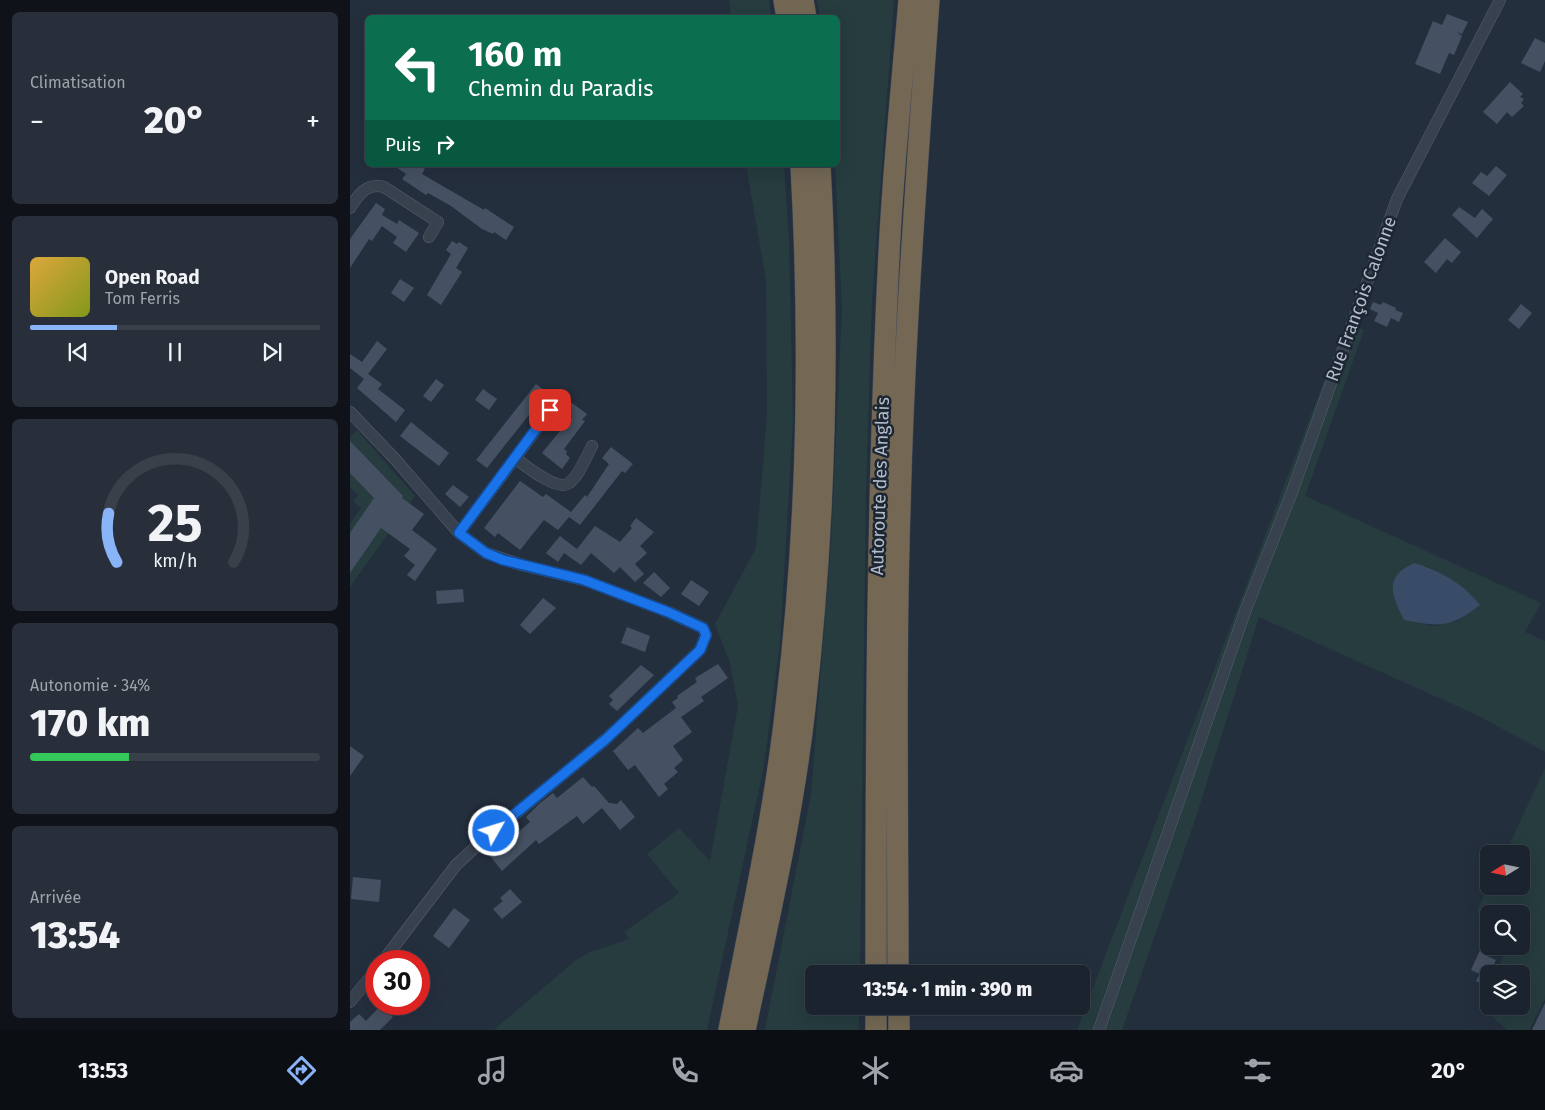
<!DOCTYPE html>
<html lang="fr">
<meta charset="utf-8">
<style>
body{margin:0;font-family:"Fira Sans",sans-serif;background:#282f3a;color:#f1f3f6;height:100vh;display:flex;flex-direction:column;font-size:19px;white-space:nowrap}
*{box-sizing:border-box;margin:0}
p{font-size:16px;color:#a0a4aa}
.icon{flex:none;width:28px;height:28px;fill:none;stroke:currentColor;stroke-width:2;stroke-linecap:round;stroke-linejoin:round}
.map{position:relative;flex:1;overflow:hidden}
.panel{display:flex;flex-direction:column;gap:12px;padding:12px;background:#0f1319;width:350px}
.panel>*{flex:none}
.hud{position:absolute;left:15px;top:15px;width:475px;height:152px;border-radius:8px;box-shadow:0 5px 20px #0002,0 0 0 1px #39404a;background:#0b6e4f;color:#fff;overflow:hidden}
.needle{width:32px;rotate:260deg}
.tools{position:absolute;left:1130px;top:845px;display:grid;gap:10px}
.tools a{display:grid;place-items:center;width:50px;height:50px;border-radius:8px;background:#1b232e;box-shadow:0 5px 20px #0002,0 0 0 1px #39404a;font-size:25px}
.speed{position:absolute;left:15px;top:950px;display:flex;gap:10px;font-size:25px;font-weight:700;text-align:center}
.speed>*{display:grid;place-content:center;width:65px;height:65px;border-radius:50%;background:#1b232e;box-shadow:0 5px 20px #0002,0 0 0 1px #39404a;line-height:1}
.speed .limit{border:8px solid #d22;background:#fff;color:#111}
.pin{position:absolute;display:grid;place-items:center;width:42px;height:42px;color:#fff;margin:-21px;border-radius:10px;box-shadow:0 2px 8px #0006}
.me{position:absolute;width:55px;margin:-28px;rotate:51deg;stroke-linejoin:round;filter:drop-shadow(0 0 4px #0008)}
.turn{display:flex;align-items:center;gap:18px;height:105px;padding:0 20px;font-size:22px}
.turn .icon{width:65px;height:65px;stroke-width:2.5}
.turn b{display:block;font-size:35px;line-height:42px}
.then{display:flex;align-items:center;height:48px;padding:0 20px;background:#0003;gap:10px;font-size:19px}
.big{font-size:38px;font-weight:800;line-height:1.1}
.panel .widget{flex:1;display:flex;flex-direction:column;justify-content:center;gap:8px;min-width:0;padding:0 18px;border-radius:8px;background:#282f3a}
.panel .dial{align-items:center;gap:0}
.dial svg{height:130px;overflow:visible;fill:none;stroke:#39404a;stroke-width:7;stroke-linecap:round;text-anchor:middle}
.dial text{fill:#f1f3f6;stroke:none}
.song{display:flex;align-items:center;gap:15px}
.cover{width:60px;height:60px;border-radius:8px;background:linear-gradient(135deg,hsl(40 70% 55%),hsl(70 70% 35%))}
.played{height:5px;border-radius:2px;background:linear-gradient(90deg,#8ab4f8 30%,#39404a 30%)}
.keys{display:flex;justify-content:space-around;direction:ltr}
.heat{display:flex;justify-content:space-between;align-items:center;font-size:28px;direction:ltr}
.charge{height:8px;border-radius:4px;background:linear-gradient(90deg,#34c759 34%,#39404a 0)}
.trip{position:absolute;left:455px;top:965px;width:285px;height:50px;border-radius:8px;background:#1b232e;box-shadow:0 5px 20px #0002,0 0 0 1px #39404a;font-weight:800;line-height:50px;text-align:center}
.tabs{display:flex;height:80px;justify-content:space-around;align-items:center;background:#0b0e12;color:#a0a4aa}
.tabs .icon{width:35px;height:35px}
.tabs .selected{color:#8ab4f8}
.tabs b{font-size:22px;color:#f1f3f6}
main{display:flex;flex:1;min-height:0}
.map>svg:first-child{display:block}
.green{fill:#263c3f;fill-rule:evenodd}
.water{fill:#394c67}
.building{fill:#455162}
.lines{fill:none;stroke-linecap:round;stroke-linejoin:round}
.street-casing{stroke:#565f6c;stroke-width:12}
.highway-casing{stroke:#434c59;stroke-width:22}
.street{stroke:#38414e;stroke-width:11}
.highway{stroke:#746855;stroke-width:21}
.route-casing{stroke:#114b97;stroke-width:12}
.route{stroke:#1a73e8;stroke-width:9}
.labels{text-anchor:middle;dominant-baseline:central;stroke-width:5;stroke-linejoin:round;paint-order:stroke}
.street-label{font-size:18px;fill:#b4bcc9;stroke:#1d2633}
</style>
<main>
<section class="panel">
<div class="widget"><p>Climatisation</p>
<div class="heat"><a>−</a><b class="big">20°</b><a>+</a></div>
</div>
<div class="widget">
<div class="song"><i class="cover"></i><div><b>Open Road</b><p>Tom Ferris</p></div></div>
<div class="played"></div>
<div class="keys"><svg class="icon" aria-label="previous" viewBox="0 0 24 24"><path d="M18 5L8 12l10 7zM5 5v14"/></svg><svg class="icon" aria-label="pause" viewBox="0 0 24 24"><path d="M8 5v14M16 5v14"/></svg><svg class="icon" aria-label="next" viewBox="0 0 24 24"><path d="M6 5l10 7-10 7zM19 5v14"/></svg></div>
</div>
<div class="widget dial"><svg viewBox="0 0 100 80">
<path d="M14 69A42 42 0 1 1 86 69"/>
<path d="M14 69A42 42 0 0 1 9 39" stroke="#8ab4f8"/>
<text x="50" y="56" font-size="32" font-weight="700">25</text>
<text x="50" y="72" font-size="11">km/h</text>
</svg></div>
<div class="widget"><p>Autonomie · 34%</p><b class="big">170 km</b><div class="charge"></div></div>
<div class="widget"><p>Arrivée</p><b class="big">13:54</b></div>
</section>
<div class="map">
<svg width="1195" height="1030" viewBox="0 0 1195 1030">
<rect width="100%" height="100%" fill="#242f3e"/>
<path class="green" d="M 379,0 L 419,0 L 421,17 L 381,17 Z
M 467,0 L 544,0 L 522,301 L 516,491 L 510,974 L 464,974 L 464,1006 L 509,1006 L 509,1030 L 415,1030 L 461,794 L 481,543 L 492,309 L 485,165 L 488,165 L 488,18 L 470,17 Z
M 396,165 L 434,165 L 439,239 L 443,422 L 430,643 L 414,766 L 357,1030 L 144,1030 L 226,960 L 238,953 L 279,939 L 282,942 L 274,932 L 329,893 L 297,854 L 329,828 L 360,861 L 388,706 L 380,663 L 365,624 L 406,548 L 417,414 L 416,280 Z
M 996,323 L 1014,330 L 955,496 L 1191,603 L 1175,632 L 1195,641 L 1195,752 L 1129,716 L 909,617 L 846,817 L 772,1030 L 727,1030 ZM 1054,620 L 1110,620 L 1084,626 Z
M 7,430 L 65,496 L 0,587 L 0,524 L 11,508 L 3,501 L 8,495 L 0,487 L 0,437 Z
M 1195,768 L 1195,999 L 1179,1030 L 1157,1030 L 1129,1005 L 1139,985 L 1139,1006 L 1171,1006 L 1171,974 L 1145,974 L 1158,946 L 1171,946 L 1171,914 L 1139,914 L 1139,918 L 1127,910 L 1139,886 L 1171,886 L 1171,854 L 1155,854 Z"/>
<path class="water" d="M 1064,563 C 1090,571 1113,583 1130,605 C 1100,628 1090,627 1054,620 C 1042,595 1033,577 1064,563 Z"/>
<path class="building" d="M 1097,14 L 1118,22 L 1112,34 L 1107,32 L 1112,36 L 1104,55 L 1099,53 L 1090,74 L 1065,64 L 1083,21 L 1092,25 Z
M 1185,38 L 1195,43 L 1195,61 L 1190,72 L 1171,63 Z
M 1160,82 L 1173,94 L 1170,97 L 1174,99 L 1171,103 L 1174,106 L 1162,117 L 1157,112 L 1147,124 L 1133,112 Z
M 43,165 L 69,165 L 75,169 L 72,174 L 134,210 L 135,208 L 164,227 L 156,240 L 144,232 L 143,234 L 132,229 L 101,206 L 78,193 L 76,195 L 52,179 L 56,174 Z
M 1146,166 L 1157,175 L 1139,196 L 1122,183 L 1131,172 L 1137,176 Z
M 26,203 L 35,209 L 32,215 L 47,224 L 49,220 L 69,233 L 56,252 L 43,243 L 47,237 L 32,226 L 22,241 L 19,239 L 0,268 L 0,239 Z
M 1109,207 L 1125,218 L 1132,209 L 1143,219 L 1127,238 L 1102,215 Z
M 1095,238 L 1111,252 L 1102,263 L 1097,259 L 1086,273 L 1074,262 Z
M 102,241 L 107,244 L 109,242 L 118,248 L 106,268 L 112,272 L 91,305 L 77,295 L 101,254 L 96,250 Z
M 50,279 L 64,288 L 54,302 L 41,293 Z
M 1023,302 L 1031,305 L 1033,302 L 1046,308 L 1045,310 L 1053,313 L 1049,322 L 1041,318 L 1037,327 L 1024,321 L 1028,313 L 1020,309 Z
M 1171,304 L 1182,313 L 1169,329 L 1158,320 Z
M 27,341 L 37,349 L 18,374 L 32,384 L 28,389 L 55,410 L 46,422 L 7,388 L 14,379 L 0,368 L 0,354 L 12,362 Z
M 86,379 L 94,385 L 81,402 L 73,396 Z
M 186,384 L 197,392 L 137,468 L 126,460 Z
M 133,389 L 147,399 L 139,410 L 125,400 Z
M 207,392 L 237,414 L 232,420 L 235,421 L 214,449 L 217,451 L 216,454 L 220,458 L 212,469 L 192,453 L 222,416 L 201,400 Z
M 61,422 L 99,453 L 89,466 L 50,436 Z
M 0,441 L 53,496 L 52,498 L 74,514 L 62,530 L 87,549 L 65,581 L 57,575 L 65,565 L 54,556 L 60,549 L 31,528 L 0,573 L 0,533 L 24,498 L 0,473 Z
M 261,447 L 283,464 L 275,473 L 272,471 L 230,525 L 219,517 L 208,530 L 194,520 L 170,550 L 148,533 L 145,537 L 134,528 L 170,481 L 193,497 L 196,494 L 221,512 L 235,495 L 237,497 L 259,464 L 252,458 Z
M 103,485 L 119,497 L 110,507 L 95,494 Z
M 286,518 L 304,532 L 290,546 L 297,553 L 285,564 L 294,574 L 285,582 L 270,567 L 264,573 L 241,553 L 231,565 L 214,553 L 208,562 L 196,553 L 210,536 L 227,549 L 245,526 L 270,542 L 282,528 L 280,526 Z
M 304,572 L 320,588 L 311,597 L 293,583 Z
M 341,580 L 359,592 L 349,606 L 331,594 Z
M 113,589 L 114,602 L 87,604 L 86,591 Z
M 193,598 L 206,608 L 180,634 L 170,625 Z
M 277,627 L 300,636 L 295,652 L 271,643 Z
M 368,664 L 378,678 L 351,697 L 354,701 L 331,717 L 342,732 L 323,746 L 333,760 L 324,768 L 328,772 L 314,784 L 318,789 L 309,797 L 285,765 L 278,770 L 263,751 L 288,728 L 293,733 L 326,708 L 322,702 L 328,698 L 327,696 L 347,682 L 345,678 Z
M 291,665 L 304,675 L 267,711 L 259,704 L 263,700 L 259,696 Z
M 0,746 L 14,756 L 0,776 Z
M 233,777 L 242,787 L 244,786 L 259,803 L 267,804 L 271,800 L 285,817 L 270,830 L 252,808 L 233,824 L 227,816 L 189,844 L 186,840 L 152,871 L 140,856 L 180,822 L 176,817 L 189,804 L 203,793 L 207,798 Z
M 3,877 L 31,880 L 29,902 L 1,899 Z
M 160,889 L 172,902 L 152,919 L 143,909 L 153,901 L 150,898 Z
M 104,908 L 120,920 L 99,948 L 83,936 Z
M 1131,948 L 1139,952 L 1137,956 L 1146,960 L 1135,985 L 1126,981 L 1130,974 L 1121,970 Z
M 1195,1003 L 1195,1030 L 1182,1030 Z
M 31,1005 L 43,1017 L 30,1030 L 0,1030 L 0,1022 L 9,1014 L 16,1021 Z"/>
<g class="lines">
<defs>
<path id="street" d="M 0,208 C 8,195 17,182 34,187 L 88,222 L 79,237
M 0,412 L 45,459 L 109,533 L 136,553 L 172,565 L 234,580 L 318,612 L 353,628 L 356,635 L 350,650 L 256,739 L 130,843 L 106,865 L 33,961
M 165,458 C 176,466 207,492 219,483 C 229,476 236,457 242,446
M 109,533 L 200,411
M 0,1002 L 26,970
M 749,1030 L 896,609 L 942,492 L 1047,199 L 1150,0"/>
<path id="highway" d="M 434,0 L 437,18
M 453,0 L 456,18
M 526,974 C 526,734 527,494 539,254 C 543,169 552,85 559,0
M 548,974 C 548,819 545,663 550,508 C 554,339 567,169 579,0
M 526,1006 L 526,1030
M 549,1006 L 549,1030
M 379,1030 C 400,923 424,816 436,707 C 458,527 461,346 451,165
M 395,1030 C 418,923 443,816 455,707 C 475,527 480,346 470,165"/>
</defs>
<use href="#street" class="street-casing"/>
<use href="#highway" class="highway-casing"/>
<use href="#street" class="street"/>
<use href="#highway" class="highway"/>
</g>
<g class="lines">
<defs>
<path id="route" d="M 144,831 L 256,739 L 350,650 L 356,635 L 353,628 L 318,612 L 234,580 L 153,560 L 136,553 L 109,533 L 200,410"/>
</defs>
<use href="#route" class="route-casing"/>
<use href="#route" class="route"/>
</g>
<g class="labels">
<g class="street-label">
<text transform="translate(1011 299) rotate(-70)">Rue François Calonne</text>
<text transform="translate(530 486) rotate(-88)">Autoroute des Anglais</text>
</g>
</g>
</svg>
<div class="tools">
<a><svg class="needle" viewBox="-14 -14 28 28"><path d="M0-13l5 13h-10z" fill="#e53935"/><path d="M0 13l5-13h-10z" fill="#a0a4aa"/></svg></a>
<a><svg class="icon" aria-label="search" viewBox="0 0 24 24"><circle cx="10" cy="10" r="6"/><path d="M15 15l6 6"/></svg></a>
<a><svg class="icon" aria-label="layers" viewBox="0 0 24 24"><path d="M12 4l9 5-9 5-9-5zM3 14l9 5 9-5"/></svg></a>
</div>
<div class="speed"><div class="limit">30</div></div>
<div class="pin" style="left:200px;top:410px;background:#d93025"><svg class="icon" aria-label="arrive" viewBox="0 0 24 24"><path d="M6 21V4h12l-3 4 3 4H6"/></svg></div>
<svg class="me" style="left:144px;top:831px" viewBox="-20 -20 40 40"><circle r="17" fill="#1a73e8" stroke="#fff" stroke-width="3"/><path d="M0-11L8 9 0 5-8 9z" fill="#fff"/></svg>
<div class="trip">13:54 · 1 min · 390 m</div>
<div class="hud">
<div class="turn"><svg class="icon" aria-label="left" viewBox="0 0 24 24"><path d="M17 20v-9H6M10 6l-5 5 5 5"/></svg><div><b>160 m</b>Chemin du Paradis</div></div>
<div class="then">Puis<svg class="icon" aria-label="right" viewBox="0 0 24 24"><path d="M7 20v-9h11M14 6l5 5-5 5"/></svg></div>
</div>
</div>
</main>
<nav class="tabs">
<b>13:53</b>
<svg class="icon selected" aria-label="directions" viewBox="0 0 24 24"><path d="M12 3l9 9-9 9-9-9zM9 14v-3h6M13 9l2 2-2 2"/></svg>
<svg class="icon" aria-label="music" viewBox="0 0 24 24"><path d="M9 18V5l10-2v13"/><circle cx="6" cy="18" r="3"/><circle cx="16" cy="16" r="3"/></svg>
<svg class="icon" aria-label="phone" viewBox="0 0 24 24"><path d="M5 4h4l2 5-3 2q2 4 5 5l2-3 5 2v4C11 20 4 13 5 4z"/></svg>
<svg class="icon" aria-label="climate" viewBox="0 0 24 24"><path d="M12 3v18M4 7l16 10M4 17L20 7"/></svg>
<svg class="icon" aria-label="car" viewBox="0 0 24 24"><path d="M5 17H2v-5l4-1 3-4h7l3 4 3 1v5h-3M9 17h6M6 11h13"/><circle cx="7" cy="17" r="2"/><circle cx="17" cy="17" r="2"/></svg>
<svg class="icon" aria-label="filters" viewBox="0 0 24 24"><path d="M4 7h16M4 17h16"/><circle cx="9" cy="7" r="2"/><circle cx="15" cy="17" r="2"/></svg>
<b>20°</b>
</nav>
